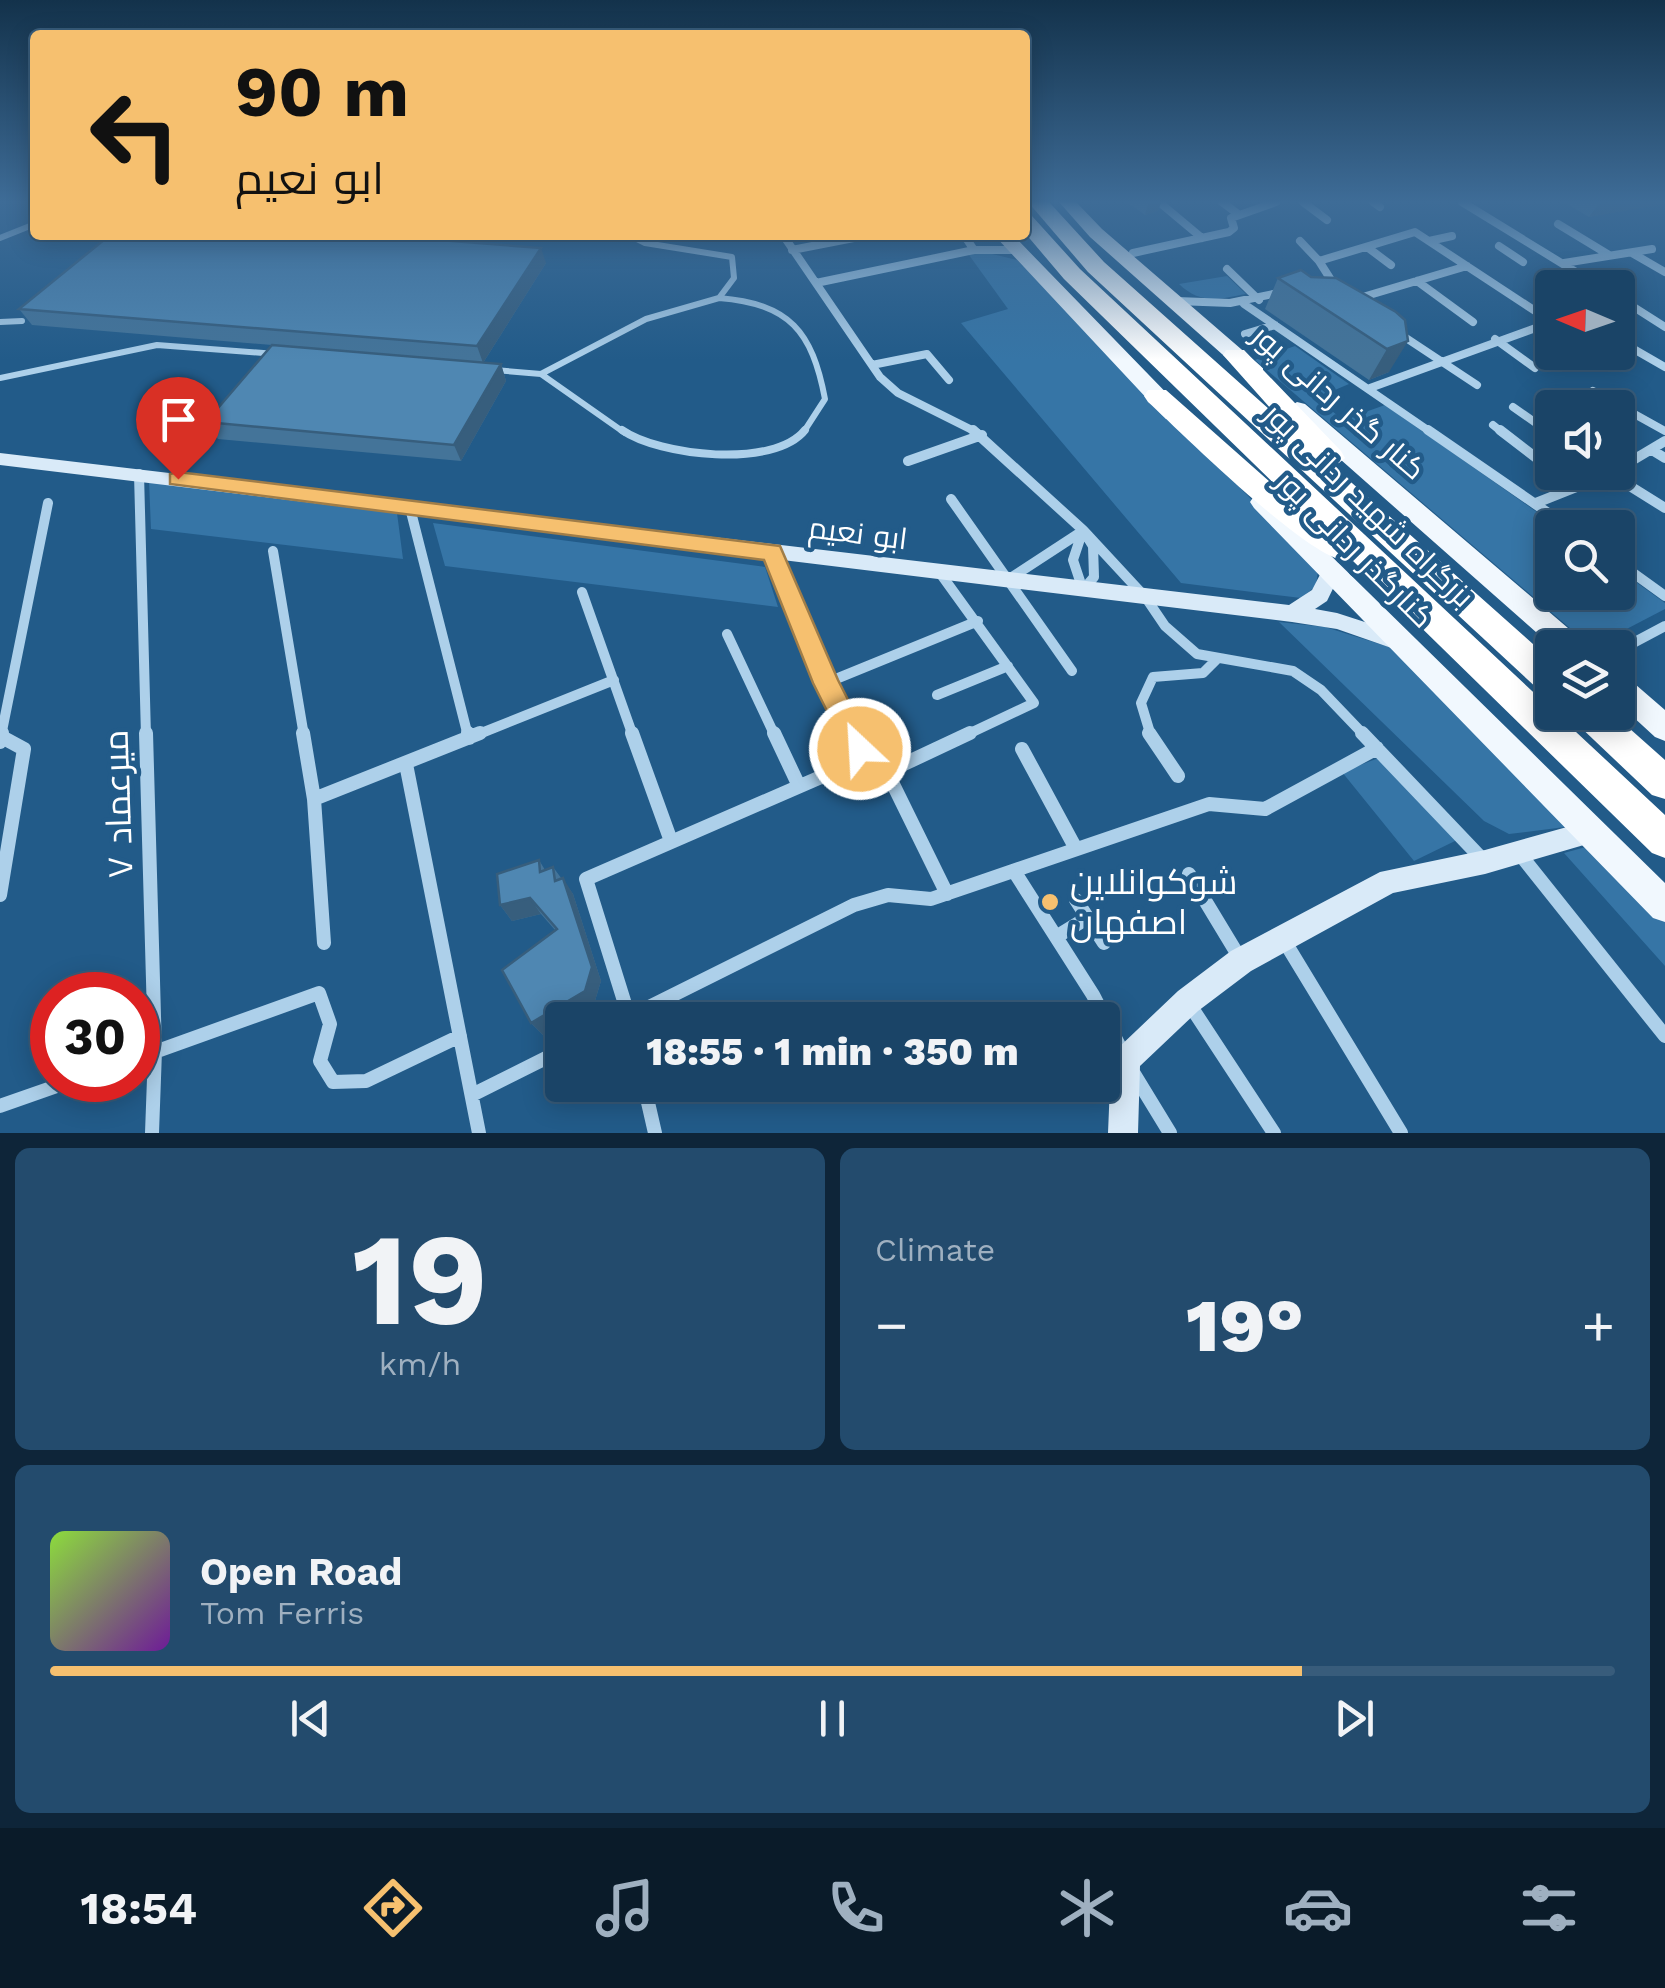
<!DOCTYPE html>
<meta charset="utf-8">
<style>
body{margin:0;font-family:"Work Sans",Cairo,sans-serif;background:#234b6d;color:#f1f3f6;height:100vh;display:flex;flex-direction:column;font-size:38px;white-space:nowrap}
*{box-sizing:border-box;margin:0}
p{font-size:32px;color:#9fb0c0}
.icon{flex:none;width:55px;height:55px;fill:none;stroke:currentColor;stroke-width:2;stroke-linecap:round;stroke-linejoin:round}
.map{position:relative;height:1133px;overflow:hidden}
.panel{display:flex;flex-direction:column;gap:15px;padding:15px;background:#0e2539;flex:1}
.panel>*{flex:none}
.banner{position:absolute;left:30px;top:30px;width:1000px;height:210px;border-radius:10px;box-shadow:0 5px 25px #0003,0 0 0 2px #385c7b;background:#f6c06f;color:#111;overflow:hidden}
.needle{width:65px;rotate:272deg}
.tools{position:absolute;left:1535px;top:270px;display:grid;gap:20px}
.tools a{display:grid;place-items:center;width:100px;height:100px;border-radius:10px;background:#1a4467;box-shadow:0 5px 25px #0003,0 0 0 2px #385c7b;font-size:50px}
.speed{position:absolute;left:30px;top:972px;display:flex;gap:20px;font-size:50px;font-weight:700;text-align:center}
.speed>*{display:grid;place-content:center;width:130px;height:130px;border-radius:50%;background:#1a4467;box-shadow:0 5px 25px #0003,0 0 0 2px #385c7b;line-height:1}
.speed .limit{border:15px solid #d22;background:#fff;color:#111}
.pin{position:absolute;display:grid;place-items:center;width:85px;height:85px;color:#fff;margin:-102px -42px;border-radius:50% 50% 50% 0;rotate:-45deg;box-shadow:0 0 10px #0007}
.pin .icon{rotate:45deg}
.me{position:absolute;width:110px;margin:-55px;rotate:335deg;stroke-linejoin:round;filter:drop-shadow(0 0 8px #0008)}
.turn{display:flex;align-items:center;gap:35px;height:210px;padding:0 40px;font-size:45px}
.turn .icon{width:130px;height:130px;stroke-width:2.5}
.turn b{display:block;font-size:70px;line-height:85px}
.big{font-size:75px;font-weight:800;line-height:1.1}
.panel .tile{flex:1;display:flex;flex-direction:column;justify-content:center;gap:15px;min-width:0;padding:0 35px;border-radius:15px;background:#234b6d}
.panel .dial{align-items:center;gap:0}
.dial b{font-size:130px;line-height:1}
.song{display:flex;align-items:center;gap:30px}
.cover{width:120px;height:120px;border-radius:15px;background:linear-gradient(135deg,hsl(90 70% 55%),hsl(280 70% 35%))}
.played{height:10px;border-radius:5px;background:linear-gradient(90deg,#f6c06f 80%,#385c7b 80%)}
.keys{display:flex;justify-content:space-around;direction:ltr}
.heat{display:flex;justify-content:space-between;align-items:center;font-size:55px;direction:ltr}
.panel .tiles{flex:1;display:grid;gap:15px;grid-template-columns:1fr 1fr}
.tile:last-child{grid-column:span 2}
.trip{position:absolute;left:545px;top:1002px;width:575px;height:100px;border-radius:10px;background:#1a4467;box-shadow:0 5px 25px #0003,0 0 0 2px #385c7b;font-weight:800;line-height:100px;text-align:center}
.tab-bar{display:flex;height:160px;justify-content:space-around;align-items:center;background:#0a1b29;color:#9fb0c0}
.tab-bar .icon{width:70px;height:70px}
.tab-bar .active{color:#f6c06f}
.tab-bar b{font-size:45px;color:#f1f3f6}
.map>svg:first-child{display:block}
.green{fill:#3675a6}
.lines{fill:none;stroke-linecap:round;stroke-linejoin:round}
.lane-far1{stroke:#add0ea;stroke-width:6}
.lane{stroke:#add0ea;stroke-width:8}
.street-far2{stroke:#add0ea;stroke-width:8}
.street-far1{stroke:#add0ea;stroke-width:10}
.street{stroke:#add0ea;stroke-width:14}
.secondary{fill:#d9eaf8;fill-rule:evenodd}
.primary{fill:#f1f8fe;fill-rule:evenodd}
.highway{fill:#fff;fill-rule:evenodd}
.wall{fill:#447499}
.shaded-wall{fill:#375e7d}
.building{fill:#4f87b2;stroke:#375e7d;stroke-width:2.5}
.route{fill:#f6c06f;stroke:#a07d48;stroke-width:2.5}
.poi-dot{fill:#f6c06f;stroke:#225b89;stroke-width:4}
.labels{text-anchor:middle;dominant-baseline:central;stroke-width:9;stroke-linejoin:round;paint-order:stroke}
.street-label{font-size:30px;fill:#fff;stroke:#225b89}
.near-street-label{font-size:35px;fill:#fff;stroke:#225b89}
.near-poi-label{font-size:35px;fill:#fff;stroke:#225b89;text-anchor:start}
</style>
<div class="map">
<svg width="1665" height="1133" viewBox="0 0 1665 1133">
<rect width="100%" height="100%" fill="#225b89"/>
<path class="green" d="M 984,252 L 1017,260 L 1297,546 L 1318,570 L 1316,586 L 1301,598 L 1181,583 L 961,323 L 1008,309 L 969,255 Z
M 1227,276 L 1246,294 C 1219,299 1201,305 1179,284 Z
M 1295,346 L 1349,384 L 1316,398 L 1343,420 L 1385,405 L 1558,527 L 1552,528 L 1552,592 L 1618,592 L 1618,569 L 1665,603 L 1665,609 L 1592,647 L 1255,360 Z
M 149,481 L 397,513 L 403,559 L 151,529 Z
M 433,523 L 765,567 L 778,607 L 445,566 Z
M 1279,622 L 1325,627 L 1399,650 L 1573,826 L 1509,834 L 1484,821 Z
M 1389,754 L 1456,823 L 1455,841 L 1414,861 L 1342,772 Z
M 1593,845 L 1665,919 L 1665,966 L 1564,853 Z"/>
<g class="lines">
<path class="lane-far1" d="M 0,238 L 35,224
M 719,298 C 790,304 812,331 825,399 L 803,433
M 0,322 L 22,321
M 494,370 L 541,374 L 646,319 L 719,298 L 734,278 L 732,257 L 645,243 L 629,235
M 541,374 L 625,433
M 0,378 L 157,345 L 276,354"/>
<path class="lane" d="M 622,430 C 659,456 774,469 805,430"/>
<path class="street-far2" d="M 1159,202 L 1202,238
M 1222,202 L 1238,214
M 1303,202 L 1327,220
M 1373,202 L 1380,207
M 1462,202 L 1602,288
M 1558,224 L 1609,255
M 783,235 L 880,377 L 898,393 L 978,433
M 964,235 L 974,250
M 1300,241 L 1319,261
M 1429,241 L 1452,236
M 1499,246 L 1523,262
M 1367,247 L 1391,265
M 792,250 L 869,235
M 1133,253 L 1229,232 L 1234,228 L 1231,218 L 1276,202
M 1632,253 L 1665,272
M 1564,263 L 1652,249
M 1227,269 L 1259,300
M 1331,280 L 1319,261 L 1415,232 L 1552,322
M 1417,281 L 1473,322
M 816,283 L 974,250 L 1016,250
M 1542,289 L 1552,296
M 1618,297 L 1665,327
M 1356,299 L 1467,266
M 1177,301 L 1230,303 L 1283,292
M 1244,304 L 1432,433
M 1245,334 L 1275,325
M 1400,334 L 1477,385
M 1495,339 L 1535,368
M 1618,340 L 1665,367
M 872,365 L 927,354 L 949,380
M 1370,388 L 1552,322
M 1593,391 L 1665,431
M 1513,407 L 1550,433
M 1493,425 L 1503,433"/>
<path class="street-far1" d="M 973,430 L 1083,530 L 1146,598 L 1165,626 L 1197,654 L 1293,671 L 1321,690 L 1365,736
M 1428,430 L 1570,528
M 1500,430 L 1552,470
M 1547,430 L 1552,434
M 1652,450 L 1665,458
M 908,461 L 982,435
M 1618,469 L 1665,441
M 1555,472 L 1574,487
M 1609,473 L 1665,508
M 139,474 L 146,736
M 951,499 L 1072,671
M 1536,503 L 1614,472
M 410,508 L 468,736
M 1083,530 L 1093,546 L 1094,577 L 1083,590 L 1073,560 Z
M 273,551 L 304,736
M 772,552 L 826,683 L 853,736
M 1618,562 L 1665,596
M 940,573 L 1034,703 L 964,736
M 1009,579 L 1078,534
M 582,592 L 633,736
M 727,634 L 775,736
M 1618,651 L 1665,626
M 826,683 L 978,621
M 937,695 L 1008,666
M 1,736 L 48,503
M 474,736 L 614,680
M 1151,736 L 1141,703 L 1153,677 L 1203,673 L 1218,658"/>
<path class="street" d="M 146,733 L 155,1051 L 152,1133
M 303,733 L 314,799 L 324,943
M 468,733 L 469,738
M 632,733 L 671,841
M 774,733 L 799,786
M 1149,733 L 1178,776
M 1362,733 L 1484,861
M 0,736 L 24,749 L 0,895
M 0,742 L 2,733
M 860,749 L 877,758 L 887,772 L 947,894
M 1022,749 L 1075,847
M 406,764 L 479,1133
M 887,772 L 970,733
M 314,799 L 480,733
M 1519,853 L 1665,1036
M 1014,871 L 1093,995 L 1126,1059
M 1189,874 L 1241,960
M 1076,900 L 1104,943
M 1056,937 L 1087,918
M 1285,942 L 1401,1133
M 1188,1002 L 1274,1133
M 623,1020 L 854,905 L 888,895 L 931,899 L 1209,804 L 1265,809 L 1377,748
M 630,1020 L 586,879 L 853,763 L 860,749 L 852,733
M 138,1058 L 319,993 L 330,1024 L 320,1061 L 333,1082 L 366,1081 L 460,1036
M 1134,1074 L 1170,1133
M 644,1085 L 655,1133
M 472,1095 L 562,1050
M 0,1106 L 74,1080"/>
<path class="secondary" d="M 0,453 L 1289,605 L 1312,590 L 1324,567 L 1338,567 L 1341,572 L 1327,601 L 1315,609 L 1337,613 L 1408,636 L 1411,642 L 1408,648 L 1400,651 L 1337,629 L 1292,622 L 0,465 Z
M 1592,820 L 1601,824 L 1604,832 L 1601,840 L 1485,874 L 1393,893 L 1251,971 L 1198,1011 L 1140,1066 L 1138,1133 L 1108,1133 L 1111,1060 L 1116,1050 L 1178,991 L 1231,951 L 1380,872 L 1485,850 Z"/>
<path class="primary" d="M 1059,202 L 1076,202 L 1102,229 L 1263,368 L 1263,378 L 1249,378 L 1090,237 Z
M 994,235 L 1013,235 L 1182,409 L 1185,414 L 1182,419 L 1166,419 Z
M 1297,402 L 1305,404 L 1582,640 L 1586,648 L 1554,648 L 1289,414 L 1286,409 Z
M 1262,494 L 1270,496 L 1665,883 L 1665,922 L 1653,918 L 1254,508 L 1250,502 L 1254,496 Z
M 1618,674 L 1628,678 L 1665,710 L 1665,741 L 1655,737 L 1618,703 Z"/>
<path class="highway" d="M 1028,202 L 1049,202 L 1104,262 L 1280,419 L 1223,355 L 1226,350 L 1244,350 L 1341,451 L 1345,458 L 1334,467 L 1552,661 L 1552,695 L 1540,691 L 1088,272 Z
M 1025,214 L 1032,216 L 1080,269 L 1665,815 L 1665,858 L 1652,853 L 1353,561 C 1319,571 1179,430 1148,402 L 1144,396 L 1148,390 L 1166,390 L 1295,504 L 1064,279 L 1025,233 Z
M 1570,712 L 1611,712 L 1665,760 L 1665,799 L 1652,795 L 1575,722 Z"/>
</g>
<path class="wall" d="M 1127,202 L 1161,202 L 1158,211 L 1145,215 Z
M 1564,202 L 1665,202 L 1589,217 Z
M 546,263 L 483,363 L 501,364 L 506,381 L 461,461 L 218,439 L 206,422 L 272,345 L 32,325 L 19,309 Z
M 1311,277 L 1396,312 L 1389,372 L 1369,380 L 1265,309 L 1278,278 Z
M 539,860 L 545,870 L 553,867 L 573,894 L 601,981 L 594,1004 L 567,1020 L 562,1020 L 543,1035 L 531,1023 L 555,930 L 541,914 L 512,921 L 500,905 Z"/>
<path class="shaded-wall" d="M 1161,202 L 1158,211 L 1145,215 L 1148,204 Z
M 1600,202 L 1665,202 L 1665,204 L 1589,217 Z
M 541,248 L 546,263 L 483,363 L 477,346 Z
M 1408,341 L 1389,372 L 1369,380 L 1387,349 Z
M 501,364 L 506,381 L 461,461 L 454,445 Z
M 563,878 L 573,894 L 601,981 L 594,1004 L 567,1020 L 562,1020 L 562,1023 L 543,1035 L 531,1023 L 585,991 Z
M 530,898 L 541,914 L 512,921 L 500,905 Z"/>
<path class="building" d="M 110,235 L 374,235 L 541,248 L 477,346 L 19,309 Z
M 1301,270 L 1311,277 L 1336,278 L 1396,312 L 1405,320 L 1408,341 L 1387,349 L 1278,278 Z
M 272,345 L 501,364 L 454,445 L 206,422 Z
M 539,860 L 540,872 L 553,867 L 555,881 L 563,878 L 592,967 L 585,991 L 531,1023 L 502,970 L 557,929 L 530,898 L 500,905 L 497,874 Z"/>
<linearGradient id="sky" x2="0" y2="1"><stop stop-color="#13324b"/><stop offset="0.56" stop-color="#3e6c97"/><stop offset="1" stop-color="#3e6c97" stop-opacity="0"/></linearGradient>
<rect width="1665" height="360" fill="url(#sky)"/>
<path class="route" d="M 178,472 L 780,546 L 838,680 L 873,749 L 869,757 L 860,761 L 850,757 L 813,683 L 764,560 L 170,484 L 170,474 Z"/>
<circle class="poi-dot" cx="1050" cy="902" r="10"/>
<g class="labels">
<g class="street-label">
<text transform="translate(1339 402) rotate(41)">کنار گذر ردانی پور</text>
<text transform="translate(1369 505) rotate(44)">بزرگراه شهید ردانی پور</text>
<text transform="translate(858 533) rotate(7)">ابو نعیم</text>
<text transform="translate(1355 549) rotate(45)">کنارگذر ردانی پور</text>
</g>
<g class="near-street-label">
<text transform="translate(118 804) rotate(-92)">میرعماد ۷</text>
</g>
<g class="near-poi-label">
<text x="1070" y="882">شوکوانلاین<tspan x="1070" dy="40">اصفهان</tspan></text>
</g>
</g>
</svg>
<div class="tools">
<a><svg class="needle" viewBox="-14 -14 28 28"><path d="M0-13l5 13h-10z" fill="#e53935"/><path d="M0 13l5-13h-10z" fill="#9fb0c0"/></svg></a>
<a><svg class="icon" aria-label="sound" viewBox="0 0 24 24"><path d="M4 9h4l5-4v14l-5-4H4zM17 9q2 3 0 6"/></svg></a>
<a><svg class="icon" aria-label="search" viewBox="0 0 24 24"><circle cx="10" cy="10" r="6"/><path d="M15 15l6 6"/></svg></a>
<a><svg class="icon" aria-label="layers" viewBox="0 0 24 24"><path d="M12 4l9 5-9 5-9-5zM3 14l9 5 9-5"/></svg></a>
</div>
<div class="speed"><div class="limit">30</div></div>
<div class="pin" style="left:178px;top:479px;background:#d93025"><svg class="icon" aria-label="arrive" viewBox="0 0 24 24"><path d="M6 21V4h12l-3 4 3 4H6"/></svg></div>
<svg class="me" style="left:860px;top:749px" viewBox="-20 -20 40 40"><circle r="17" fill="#f6c06f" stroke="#fff" stroke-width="3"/><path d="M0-11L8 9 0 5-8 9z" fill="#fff"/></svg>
<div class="trip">18:55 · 1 min · 350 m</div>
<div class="banner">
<div class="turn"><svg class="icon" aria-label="left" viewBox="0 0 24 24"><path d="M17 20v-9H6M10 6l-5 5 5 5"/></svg><div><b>90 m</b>ابو نعیم</div></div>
</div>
</div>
<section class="panel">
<div class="tiles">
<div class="tile dial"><b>19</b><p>km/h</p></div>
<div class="tile"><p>Climate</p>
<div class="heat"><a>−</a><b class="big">19°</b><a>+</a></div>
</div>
<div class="tile">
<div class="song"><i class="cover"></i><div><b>Open Road</b><p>Tom Ferris</p></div></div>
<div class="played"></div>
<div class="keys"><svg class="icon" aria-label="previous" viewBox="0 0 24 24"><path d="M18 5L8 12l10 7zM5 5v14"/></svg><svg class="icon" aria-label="pause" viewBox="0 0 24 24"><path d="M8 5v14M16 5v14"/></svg><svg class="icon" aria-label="next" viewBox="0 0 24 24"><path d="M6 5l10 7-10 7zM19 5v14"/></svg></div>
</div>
</div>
</section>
<nav class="tab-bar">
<b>18:54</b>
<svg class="icon active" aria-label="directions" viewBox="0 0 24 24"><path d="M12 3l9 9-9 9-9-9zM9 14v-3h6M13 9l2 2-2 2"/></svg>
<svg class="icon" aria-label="music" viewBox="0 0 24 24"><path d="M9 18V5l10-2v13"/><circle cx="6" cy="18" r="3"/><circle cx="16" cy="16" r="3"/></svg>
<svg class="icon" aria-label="phone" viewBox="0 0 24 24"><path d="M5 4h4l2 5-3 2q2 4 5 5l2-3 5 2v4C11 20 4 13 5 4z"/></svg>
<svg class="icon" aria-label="climate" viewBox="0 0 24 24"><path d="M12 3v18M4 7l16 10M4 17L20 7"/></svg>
<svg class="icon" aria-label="car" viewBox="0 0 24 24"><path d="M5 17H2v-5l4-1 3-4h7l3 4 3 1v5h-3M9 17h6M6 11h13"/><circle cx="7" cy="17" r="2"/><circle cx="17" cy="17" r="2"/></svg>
<svg class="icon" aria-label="filters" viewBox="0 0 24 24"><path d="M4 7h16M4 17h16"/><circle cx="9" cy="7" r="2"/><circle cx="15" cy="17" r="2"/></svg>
</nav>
